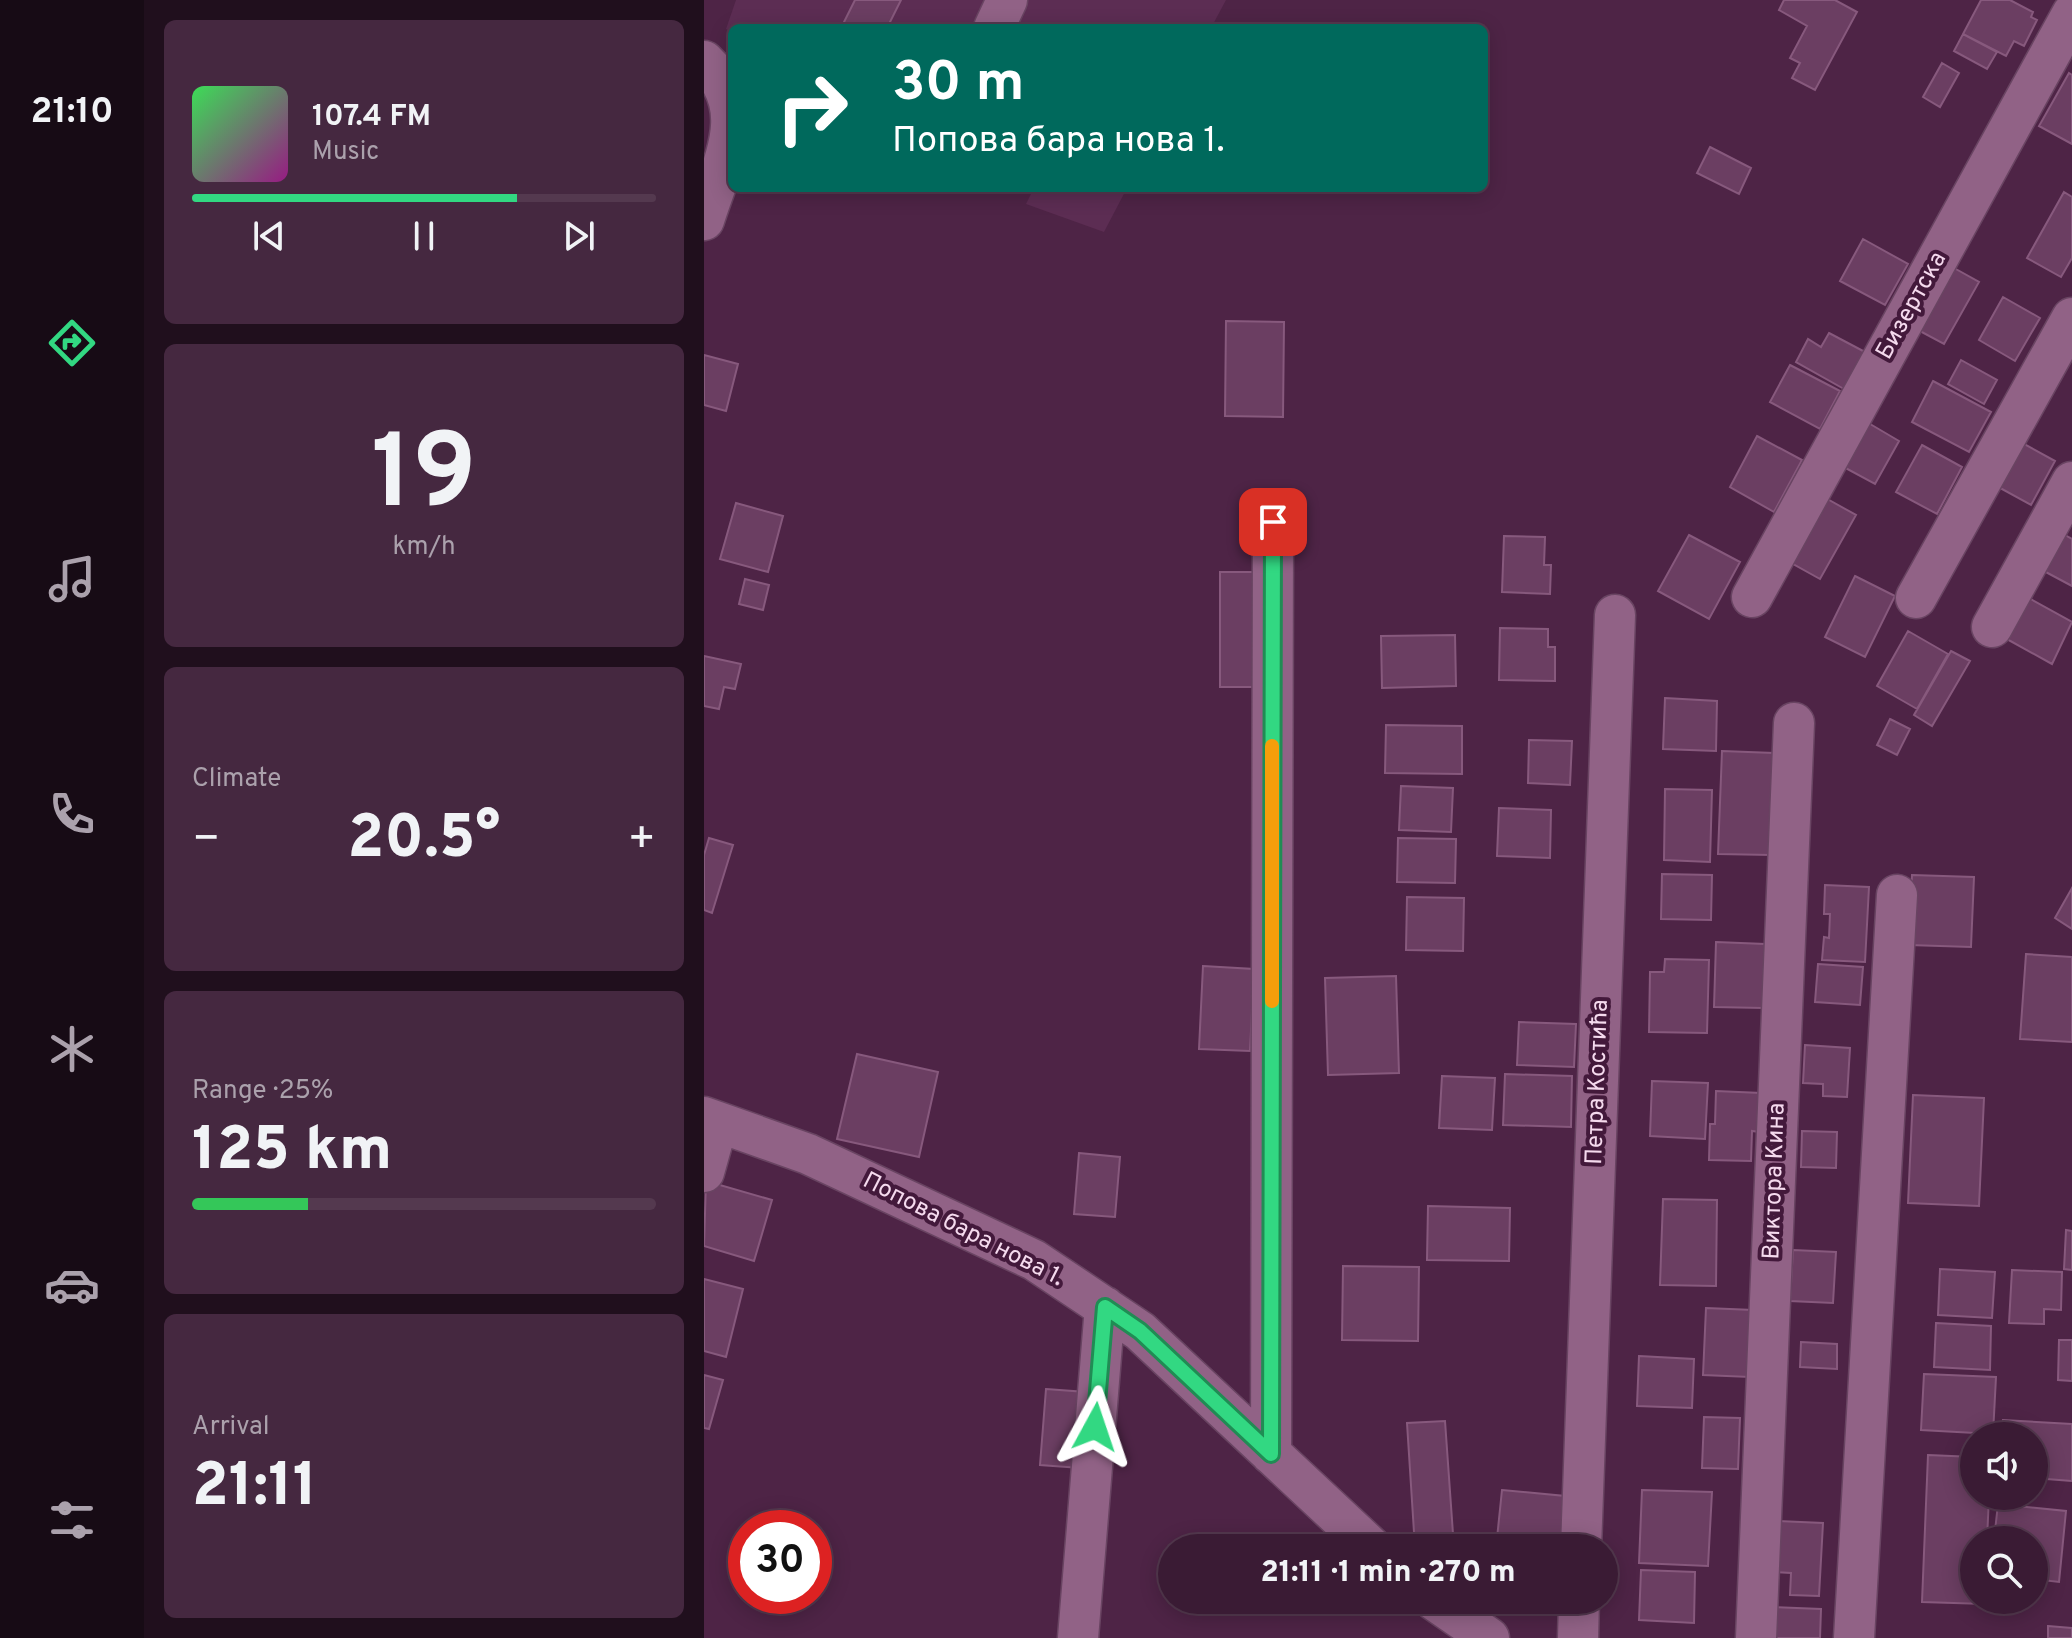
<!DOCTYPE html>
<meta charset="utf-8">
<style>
body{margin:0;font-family:Overpass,sans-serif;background:#452840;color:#f1f3f6;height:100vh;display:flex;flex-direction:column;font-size:30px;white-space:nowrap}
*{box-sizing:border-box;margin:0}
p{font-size:26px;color:#aba1ac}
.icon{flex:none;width:44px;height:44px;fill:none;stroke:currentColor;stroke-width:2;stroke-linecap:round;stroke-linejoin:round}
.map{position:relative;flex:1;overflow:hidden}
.details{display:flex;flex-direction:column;gap:20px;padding:20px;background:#200f1d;width:560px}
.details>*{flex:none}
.banner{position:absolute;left:24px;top:24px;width:760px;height:168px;border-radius:12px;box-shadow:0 4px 20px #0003,0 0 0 2px #54394f;background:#00695c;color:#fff;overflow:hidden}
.controls{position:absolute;left:1256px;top:1422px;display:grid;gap:16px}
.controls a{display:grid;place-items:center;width:88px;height:88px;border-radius:50%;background:#3a1b34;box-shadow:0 4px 20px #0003,0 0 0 2px #54394f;font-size:40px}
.speed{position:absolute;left:24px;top:1510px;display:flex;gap:16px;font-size:40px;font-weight:700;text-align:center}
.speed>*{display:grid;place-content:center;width:104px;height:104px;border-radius:50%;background:#3a1b34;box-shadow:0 4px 20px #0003,0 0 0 2px #54394f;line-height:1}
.speed .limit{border:12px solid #d22;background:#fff;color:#111}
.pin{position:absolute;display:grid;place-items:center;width:68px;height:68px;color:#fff;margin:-34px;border-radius:16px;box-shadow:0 4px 12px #0006}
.me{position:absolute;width:88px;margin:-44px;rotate:5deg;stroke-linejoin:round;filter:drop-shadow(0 0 6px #0008)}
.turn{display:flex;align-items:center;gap:28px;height:168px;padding:0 32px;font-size:36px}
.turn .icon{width:104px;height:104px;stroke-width:2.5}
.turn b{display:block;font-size:56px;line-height:68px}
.big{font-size:60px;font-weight:800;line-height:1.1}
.details .tile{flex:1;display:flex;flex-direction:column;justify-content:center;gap:12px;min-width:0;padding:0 28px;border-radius:12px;background:#452840}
.details .dial{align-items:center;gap:0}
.dial b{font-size:104px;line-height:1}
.song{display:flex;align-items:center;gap:24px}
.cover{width:96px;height:96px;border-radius:12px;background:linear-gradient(135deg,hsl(130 70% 55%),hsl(310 70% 35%))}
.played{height:8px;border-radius:4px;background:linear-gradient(90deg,#32d882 70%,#54394f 70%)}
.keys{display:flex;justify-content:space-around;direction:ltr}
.heat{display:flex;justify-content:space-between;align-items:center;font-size:44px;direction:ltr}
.charge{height:12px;border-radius:6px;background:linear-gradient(90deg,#34c759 25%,#54394f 0)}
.trip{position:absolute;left:454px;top:1534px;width:460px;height:80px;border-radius:40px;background:#3a1b34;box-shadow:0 4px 20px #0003,0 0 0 2px #54394f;font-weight:800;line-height:80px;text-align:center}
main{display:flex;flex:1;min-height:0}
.tabs{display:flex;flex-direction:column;width:144px;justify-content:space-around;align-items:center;background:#170b15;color:#aba1ac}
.tabs .icon{width:56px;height:56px}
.tabs .active{color:#32d882}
.tabs b{font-size:36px;color:#f1f3f6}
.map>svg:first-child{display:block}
.built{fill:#5c2d53}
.building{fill:#6b3e62;stroke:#87597d;stroke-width:2}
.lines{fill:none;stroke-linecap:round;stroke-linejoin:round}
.minor-casing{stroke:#694462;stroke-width:43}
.minor{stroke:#916286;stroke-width:40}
.route-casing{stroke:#208c54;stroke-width:20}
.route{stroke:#32d882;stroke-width:14}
.slow{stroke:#f59e0b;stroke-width:14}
.labels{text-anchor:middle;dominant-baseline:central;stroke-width:8;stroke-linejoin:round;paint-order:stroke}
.street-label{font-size:24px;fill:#f5daee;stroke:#43193b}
</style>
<main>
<nav class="tabs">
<b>21:10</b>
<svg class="icon active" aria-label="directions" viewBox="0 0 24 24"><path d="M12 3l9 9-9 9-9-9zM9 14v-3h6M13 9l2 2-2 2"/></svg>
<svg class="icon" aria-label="music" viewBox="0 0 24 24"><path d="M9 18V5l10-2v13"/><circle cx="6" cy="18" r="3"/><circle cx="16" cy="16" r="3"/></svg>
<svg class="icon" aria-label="phone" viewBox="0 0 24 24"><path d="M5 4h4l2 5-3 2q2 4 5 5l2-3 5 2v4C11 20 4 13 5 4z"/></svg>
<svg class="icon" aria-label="climate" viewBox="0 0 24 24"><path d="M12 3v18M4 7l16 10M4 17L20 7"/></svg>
<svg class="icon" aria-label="car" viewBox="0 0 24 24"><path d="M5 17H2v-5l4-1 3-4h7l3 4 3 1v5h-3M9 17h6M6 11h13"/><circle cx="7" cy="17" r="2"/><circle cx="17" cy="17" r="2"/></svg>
<svg class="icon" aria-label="filters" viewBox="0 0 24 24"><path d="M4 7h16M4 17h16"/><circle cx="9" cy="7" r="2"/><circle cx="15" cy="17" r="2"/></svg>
</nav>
<section class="details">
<div class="tile">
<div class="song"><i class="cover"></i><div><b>107.4 FM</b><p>Music</p></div></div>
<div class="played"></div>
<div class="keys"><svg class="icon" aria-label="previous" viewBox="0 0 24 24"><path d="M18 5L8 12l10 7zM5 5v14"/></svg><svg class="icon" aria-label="pause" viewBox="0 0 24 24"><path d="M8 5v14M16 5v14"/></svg><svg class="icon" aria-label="next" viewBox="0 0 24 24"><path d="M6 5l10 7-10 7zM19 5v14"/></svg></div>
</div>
<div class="tile dial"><b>19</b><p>km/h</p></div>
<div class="tile"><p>Climate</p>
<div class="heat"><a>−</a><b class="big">20.5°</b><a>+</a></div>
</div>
<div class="tile"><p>Range · 25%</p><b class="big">125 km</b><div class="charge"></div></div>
<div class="tile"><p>Arrival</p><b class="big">21:11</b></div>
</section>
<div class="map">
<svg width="1368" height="1638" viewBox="0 0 1368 1638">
<rect width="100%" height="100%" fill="#4e2446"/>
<path class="built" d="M 32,0 L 522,0 L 507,28 L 278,28 L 270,24 L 268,28 L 28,28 L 28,32 L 22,29 Z
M 330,188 L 423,188 L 400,232 L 322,204 Z"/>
<path class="building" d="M 151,0 L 197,0 L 183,28 L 137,28 Z
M 1080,0 L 1131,0 L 1153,12 L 1111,90 L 1088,78 L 1096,63 L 1086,58 L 1103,26 L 1075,10 Z
M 1277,0 L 1306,0 L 1329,12 L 1327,17 L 1333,20 L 1320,46 L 1310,41 L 1302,56 L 1259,34 Z
M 1259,34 L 1293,52 L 1283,69 L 1250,51 Z
M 1238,63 L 1255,73 L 1236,107 L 1219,97 Z
M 1365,73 L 1368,75 L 1368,144 L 1335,126 Z
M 1006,147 L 1047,168 L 1035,194 L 993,173 Z
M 1360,192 L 1368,197 L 1368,258 L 1357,277 L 1323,258 Z
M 1159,239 L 1204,264 L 1181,305 L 1136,281 Z
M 1250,268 L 1275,282 L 1240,344 L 1214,330 Z
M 1299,297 L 1336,318 L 1311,361 L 1275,340 Z
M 522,321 L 580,322 L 579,417 L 521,416 Z
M 1125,333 L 1161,352 L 1140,389 L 1092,362 L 1104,339 L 1117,347 Z
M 0,355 L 34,364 L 22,411 L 0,405 Z
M 1257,360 L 1293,380 L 1280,404 L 1244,384 Z
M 1086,365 L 1136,391 L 1116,429 L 1066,402 Z
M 1229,381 L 1287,412 L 1265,452 L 1208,422 Z
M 1161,421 L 1195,441 L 1171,484 L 1136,465 Z
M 1053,436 L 1098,460 L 1070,512 L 1026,487 Z
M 1311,439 L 1351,461 L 1327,505 L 1287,483 Z
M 1218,445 L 1258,467 L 1233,514 L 1192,492 Z
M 1118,496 L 1152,515 L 1116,579 L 1082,560 Z
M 32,503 L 79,516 L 64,572 L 16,559 Z
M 1359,534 L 1368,539 L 1368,586 L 1338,570 Z
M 985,535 L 1036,562 L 1005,619 L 954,591 Z
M 800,536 L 841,537 L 840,565 L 847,565 L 846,594 L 798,592 Z
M 516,572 L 557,572 L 557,687 L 516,687 Z
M 1151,576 L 1191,596 L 1161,657 L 1121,637 Z
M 41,579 L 65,585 L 59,610 L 35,604 Z
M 1323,597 L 1368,622 L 1348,664 L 1301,638 Z
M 796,628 L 844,629 L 844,647 L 851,647 L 851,681 L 795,680 Z
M 1204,631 L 1244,654 L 1213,709 L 1173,686 Z
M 751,635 L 752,686 L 678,688 L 677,636 Z
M 1247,651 L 1266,661 L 1228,726 L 1210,715 Z
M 0,656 L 37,664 L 31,689 L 20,687 L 15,709 L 0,706 Z
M 961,698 L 1013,701 L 1012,751 L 959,749 Z
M 1186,719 L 1206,729 L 1193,755 L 1173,745 Z
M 682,725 L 758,726 L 758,774 L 681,773 Z
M 825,740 L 868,741 L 866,785 L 824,783 Z
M 1018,751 L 1070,753 L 1067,855 L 1014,854 Z
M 697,786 L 749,788 L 747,832 L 695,830 Z
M 961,789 L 1008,790 L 1006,862 L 960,860 Z
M 795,808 L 847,810 L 846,858 L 793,856 Z
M 5,838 L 29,845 L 8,913 L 0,910 L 0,855 Z
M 694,838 L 752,839 L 751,883 L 693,882 Z
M 958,874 L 1008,875 L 1007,920 L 957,919 Z
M 1208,875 L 1270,877 L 1267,947 L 1205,945 Z
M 1121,885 L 1165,887 L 1161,962 L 1118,960 L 1120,937 L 1125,938 L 1126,914 L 1120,914 Z
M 1368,888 L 1368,929 L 1351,918 Z
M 703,897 L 760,898 L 759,951 L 702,950 Z
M 1012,942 L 1061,944 L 1059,1008 L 1010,1007 Z
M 1322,954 L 1368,957 L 1368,1042 L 1316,1039 Z
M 961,959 L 1005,960 L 1003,1033 L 945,1032 L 946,972 L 960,972 Z
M 1114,964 L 1159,967 L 1156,1005 L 1111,1002 Z
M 499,966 L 550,969 L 546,1051 L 495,1049 Z
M 692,976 L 695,1073 L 624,1075 L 621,978 Z
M 815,1022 L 872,1024 L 870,1067 L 813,1065 Z
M 1101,1045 L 1146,1048 L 1143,1097 L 1119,1096 L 1119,1084 L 1099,1083 Z
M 153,1054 L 234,1072 L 215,1157 L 133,1139 Z
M 801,1074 L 868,1076 L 867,1127 L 799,1125 Z
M 738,1076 L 791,1078 L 788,1130 L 735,1128 Z
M 948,1081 L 1004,1083 L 1001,1139 L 946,1136 Z
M 1012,1091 L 1057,1093 L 1056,1132 L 1048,1131 L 1047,1161 L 1005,1160 L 1006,1124 L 1011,1124 Z
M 1209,1095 L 1280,1098 L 1275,1206 L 1204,1203 Z
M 1098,1131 L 1133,1132 L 1132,1168 L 1097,1167 Z
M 375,1153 L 416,1157 L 411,1217 L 370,1214 Z
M 2,1181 L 68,1200 L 50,1261 L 0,1246 Z
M 959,1199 L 1013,1200 L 1012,1286 L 956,1285 Z
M 724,1206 L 806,1208 L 805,1261 L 723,1260 Z
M 1362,1230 L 1368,1231 L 1368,1270 L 1360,1269 Z
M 1089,1250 L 1132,1252 L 1129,1303 L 1086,1301 Z
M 639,1266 L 715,1267 L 714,1341 L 638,1340 Z
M 1236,1269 L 1291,1272 L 1288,1318 L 1234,1315 Z
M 1308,1270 L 1358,1272 L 1357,1310 L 1340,1309 L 1340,1324 L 1305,1323 Z
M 0,1279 L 39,1289 L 22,1357 L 0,1351 Z
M 1002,1308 L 1049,1310 L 1046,1377 L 999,1375 Z
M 1232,1323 L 1287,1326 L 1286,1370 L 1230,1367 Z
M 1355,1340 L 1368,1340 L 1368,1381 L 1354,1380 Z
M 1097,1342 L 1133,1344 L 1133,1369 L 1096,1367 Z
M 935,1356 L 990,1359 L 988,1408 L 933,1406 Z
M 1220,1374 L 1292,1377 L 1289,1434 L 1217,1430 Z
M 0,1375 L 19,1380 L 5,1429 L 0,1428 Z
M 342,1389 L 382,1392 L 376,1468 L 336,1465 Z
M 1000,1417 L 1036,1418 L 1034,1469 L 998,1468 Z
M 1299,1420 L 1368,1424 L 1368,1481 L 1330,1478 L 1330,1436 L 1298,1436 Z
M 741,1421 L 750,1548 L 711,1548 L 703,1423 Z
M 1224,1455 L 1270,1457 L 1270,1496 L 1285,1496 L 1283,1540 L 1270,1540 L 1270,1600 L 1281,1600 L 1281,1604 L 1218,1602 Z
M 798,1490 L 861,1496 L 856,1548 L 792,1548 Z
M 938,1490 L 1008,1492 L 1004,1566 L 935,1563 Z
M 1294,1504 L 1362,1511 L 1355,1582 L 1330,1579 L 1330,1540 L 1290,1540 Z
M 1072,1521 L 1119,1523 L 1115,1596 L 1086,1595 L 1087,1573 L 1070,1572 Z
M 937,1570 L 991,1572 L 990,1623 L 935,1620 Z
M 1068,1607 L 1117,1609 L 1116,1638 L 1066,1638 Z
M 1344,1626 L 1368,1628 L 1368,1638 L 1344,1638 Z"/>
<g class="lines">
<defs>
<path id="minor" d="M 290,28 L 303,0
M 0,61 C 51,109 18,162 0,220
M 1048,597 L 1368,14
M 1212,598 L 1368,318
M 1288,627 L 1368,482
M 0,1117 L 104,1154 L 330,1260 L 436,1331 L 668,1548
M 0,1172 L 14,1122
M 567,1454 L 569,522
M 877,1548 L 911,615
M 730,1600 L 785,1638
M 374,1638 L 401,1307
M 874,1638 L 875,1600
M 1052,1638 L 1090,723
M 1150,1638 L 1193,895"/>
</defs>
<use href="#minor" class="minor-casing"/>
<use href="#minor" class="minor"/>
</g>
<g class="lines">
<defs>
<path id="route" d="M 391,1427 L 401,1307 L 436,1331 L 567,1454 L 569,522"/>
</defs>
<use href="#route" class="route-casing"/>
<use href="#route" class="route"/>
<path class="slow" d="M 568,1001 L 568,746"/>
</g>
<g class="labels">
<g class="street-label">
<text transform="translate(1208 306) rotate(-61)">Бизертска</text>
<text transform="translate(894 1082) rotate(-88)">Петра Костића</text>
<text transform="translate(1071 1181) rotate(-88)">Виктора Кина</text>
<text transform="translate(259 1230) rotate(27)">Попова бара нова 1.</text>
</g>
</g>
</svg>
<div class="controls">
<a><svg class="icon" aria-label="sound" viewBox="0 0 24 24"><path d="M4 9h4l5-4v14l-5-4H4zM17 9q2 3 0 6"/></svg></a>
<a><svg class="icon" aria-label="search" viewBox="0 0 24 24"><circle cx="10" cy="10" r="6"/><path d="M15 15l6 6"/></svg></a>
</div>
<div class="speed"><div class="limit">30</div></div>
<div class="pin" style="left:569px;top:522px;background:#d93025"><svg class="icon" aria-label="arrive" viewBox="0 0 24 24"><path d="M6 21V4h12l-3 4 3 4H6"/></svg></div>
<svg class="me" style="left:391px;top:1427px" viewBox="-20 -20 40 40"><path d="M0-17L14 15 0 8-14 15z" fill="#32d882" stroke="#fff" stroke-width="4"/></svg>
<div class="trip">21:11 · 1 min · 270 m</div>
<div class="banner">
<div class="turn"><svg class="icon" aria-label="right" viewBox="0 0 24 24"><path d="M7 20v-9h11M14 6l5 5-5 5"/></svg><div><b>30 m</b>Попова бара нова 1.</div></div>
</div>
</div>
</main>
